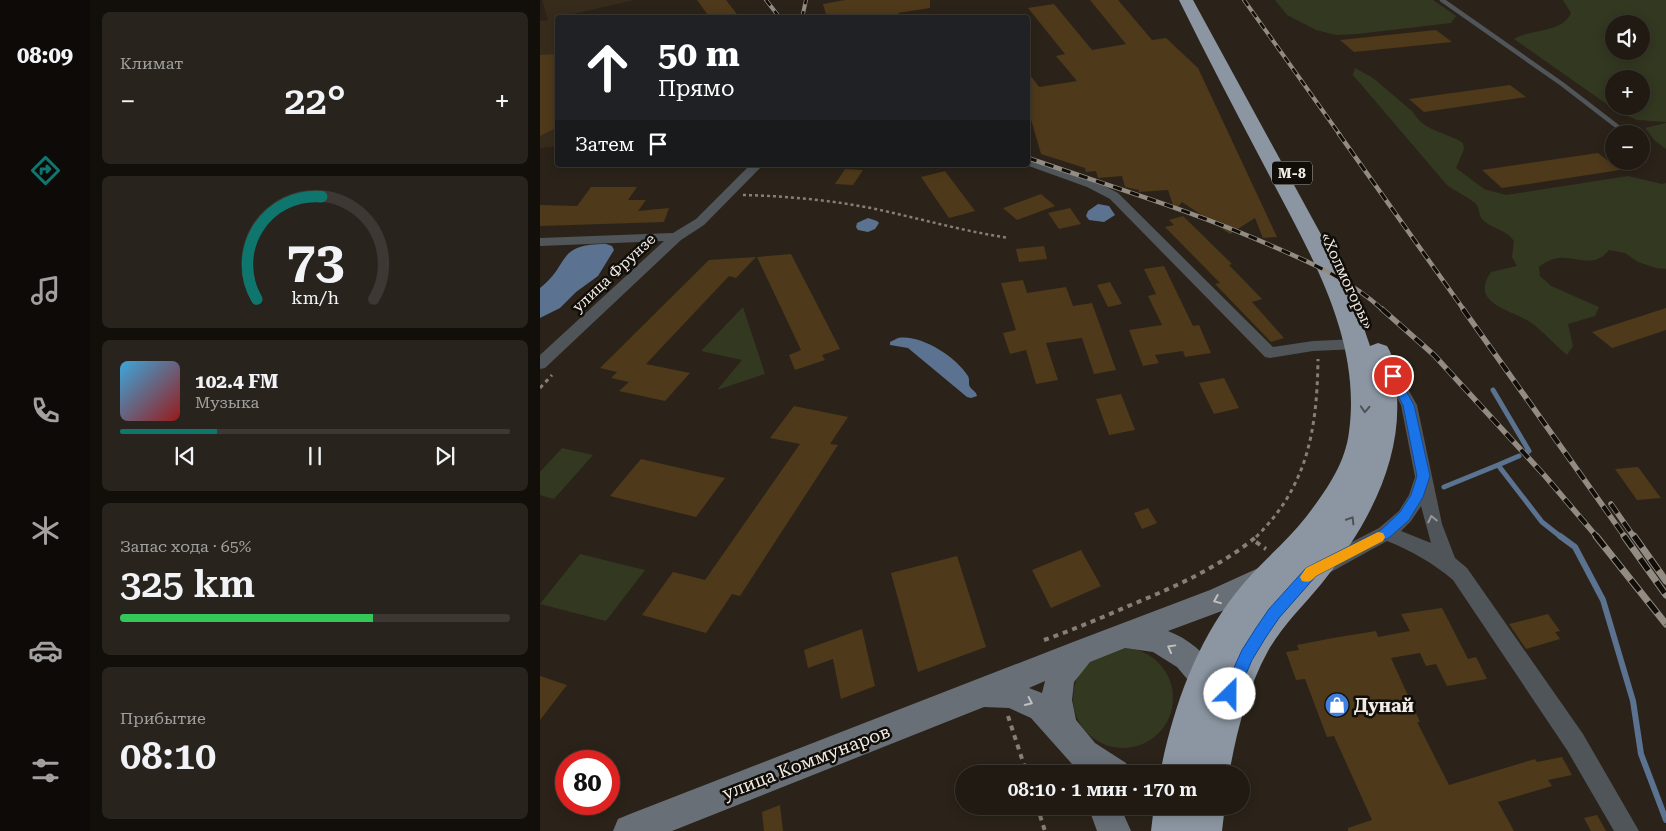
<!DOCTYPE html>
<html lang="ru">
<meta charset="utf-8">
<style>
body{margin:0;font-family:"Roboto Serif",serif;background:#28231c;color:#f1f3f6;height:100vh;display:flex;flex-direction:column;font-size:19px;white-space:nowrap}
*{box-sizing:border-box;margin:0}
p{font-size:16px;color:#a2a1a0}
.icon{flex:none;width:28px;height:28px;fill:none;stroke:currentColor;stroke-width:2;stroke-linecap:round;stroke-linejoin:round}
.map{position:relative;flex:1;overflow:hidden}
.details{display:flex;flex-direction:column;gap:12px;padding:12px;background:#120e0a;width:450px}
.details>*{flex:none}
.banner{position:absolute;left:15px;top:15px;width:475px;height:152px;border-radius:5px;box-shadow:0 2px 12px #0003,0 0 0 1px #3d3833;background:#202124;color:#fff;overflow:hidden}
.controls{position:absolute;left:1065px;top:15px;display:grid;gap:10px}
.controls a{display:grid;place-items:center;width:45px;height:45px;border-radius:50%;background:#201a13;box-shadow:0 2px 12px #0003,0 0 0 1px #3d3833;font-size:25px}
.speed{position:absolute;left:15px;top:750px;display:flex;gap:10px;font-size:25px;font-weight:700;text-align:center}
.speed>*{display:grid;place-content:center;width:65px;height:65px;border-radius:50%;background:#201a13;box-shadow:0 2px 12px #0003,0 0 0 1px #3d3833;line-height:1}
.speed .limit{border:8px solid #d22;background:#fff;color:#111}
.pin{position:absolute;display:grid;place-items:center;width:42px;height:42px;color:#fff;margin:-21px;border:2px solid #fff;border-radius:50%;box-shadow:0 1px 5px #0007}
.me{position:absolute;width:55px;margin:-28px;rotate:23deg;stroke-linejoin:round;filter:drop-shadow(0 0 4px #0008)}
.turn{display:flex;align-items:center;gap:18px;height:105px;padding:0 20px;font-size:22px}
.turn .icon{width:65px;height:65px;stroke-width:2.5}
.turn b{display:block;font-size:35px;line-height:42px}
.then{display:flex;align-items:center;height:48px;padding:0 20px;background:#0003;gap:10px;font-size:19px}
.big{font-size:38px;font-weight:600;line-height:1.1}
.details .tile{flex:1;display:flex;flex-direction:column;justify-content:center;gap:8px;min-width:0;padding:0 18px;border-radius:8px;background:#28231c}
.details .dial{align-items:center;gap:0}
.dial svg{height:130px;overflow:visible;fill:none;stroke:#3d3833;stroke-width:7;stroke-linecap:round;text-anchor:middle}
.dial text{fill:#f1f3f6;stroke:none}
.song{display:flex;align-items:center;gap:15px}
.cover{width:60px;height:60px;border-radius:8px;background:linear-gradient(135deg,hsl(200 70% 55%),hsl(0 70% 35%))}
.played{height:5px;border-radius:2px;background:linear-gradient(90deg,#0f766e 25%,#3d3833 25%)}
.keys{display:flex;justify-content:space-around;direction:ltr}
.heat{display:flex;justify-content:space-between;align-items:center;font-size:28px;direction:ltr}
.charge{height:8px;border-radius:4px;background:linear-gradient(90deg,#34c759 65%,#3d3833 0)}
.trip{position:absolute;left:415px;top:765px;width:295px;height:50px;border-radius:25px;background:#201a13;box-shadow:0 2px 12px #0003,0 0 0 1px #3d3833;font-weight:600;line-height:50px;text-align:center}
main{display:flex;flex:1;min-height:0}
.menu{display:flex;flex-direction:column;width:90px;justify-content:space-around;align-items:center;background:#0d0a08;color:#a2a1a0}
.menu .icon{width:35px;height:35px}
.menu .selected{color:#0f766e}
.menu b{font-size:22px;color:#f1f3f6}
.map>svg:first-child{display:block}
.built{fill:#372c1c}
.green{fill:#333821;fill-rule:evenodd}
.water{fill:#5b7290}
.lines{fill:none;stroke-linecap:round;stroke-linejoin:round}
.stream-far1{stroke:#5b7290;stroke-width:5}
.stream{stroke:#5b7290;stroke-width:6}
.building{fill:#4e391a}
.path-far2{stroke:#867f77;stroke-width:2.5;stroke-dasharray:3 3;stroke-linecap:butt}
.path-far1{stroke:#867f77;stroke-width:3;stroke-dasharray:4 4;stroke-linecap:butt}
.path{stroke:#867f77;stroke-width:4;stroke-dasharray:5 5;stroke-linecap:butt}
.lane{stroke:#505559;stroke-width:4.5}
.street{fill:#505559;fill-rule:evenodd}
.secondary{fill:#686f77;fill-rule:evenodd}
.highway{fill:#8b96a2;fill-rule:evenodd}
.rail-far3-casing{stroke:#928c83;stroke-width:4}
.rail-far2-casing{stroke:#928c83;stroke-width:4.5}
.rail-far1-casing{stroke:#928c83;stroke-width:5.5}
.rail-casing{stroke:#928c83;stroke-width:7}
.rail-far3{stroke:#110d09;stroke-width:2.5;stroke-dasharray:7;stroke-linecap:butt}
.rail-far2{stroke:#110d09;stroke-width:3;stroke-dasharray:9;stroke-linecap:butt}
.rail-far1{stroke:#110d09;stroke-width:4;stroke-dasharray:11;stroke-linecap:butt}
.rail{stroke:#110d09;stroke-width:5;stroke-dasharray:14;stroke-linecap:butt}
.oneway{stroke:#4e5256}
.oneway2{stroke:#989898}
.oneway3{stroke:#c0c0be}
.route{fill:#1a73e8;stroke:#114b97}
.slow{fill:#f59e0b}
.labels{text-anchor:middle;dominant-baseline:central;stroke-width:5;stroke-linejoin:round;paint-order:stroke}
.shield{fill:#110d09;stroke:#ada8a2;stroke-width:1}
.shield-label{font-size:14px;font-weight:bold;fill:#f0ebe4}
.street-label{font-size:15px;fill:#f0ebe4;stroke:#110d09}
.near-poi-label{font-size:18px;font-weight:bold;fill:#f0ebe4;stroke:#110d09;text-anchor:start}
.near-street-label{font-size:18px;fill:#f0ebe4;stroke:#110d09}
</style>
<main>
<nav class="menu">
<b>08:09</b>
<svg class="icon selected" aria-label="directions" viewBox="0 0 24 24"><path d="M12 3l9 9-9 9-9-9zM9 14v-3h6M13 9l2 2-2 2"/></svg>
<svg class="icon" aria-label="music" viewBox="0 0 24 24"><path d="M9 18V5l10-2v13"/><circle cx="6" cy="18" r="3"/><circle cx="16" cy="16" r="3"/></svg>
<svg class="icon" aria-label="phone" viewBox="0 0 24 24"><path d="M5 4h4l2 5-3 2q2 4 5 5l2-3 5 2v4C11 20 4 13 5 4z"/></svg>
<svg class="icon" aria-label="climate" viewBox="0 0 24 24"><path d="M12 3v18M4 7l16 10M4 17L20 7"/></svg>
<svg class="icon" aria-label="car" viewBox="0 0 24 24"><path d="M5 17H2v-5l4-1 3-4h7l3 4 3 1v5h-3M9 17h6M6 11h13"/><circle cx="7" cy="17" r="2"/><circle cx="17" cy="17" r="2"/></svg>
<svg class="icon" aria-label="filters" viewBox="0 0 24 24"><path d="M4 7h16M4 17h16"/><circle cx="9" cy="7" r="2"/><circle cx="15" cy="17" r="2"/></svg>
</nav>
<section class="details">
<div class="tile"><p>Климат</p>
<div class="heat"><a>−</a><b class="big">22°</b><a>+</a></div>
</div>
<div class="tile dial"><svg viewBox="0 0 100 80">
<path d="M14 69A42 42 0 1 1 86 69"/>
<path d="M14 69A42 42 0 0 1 54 6" stroke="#0f766e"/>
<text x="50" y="56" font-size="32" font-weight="700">73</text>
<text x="50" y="72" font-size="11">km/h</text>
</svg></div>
<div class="tile">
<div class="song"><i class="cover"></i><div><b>102.4 FM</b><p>Музыка</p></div></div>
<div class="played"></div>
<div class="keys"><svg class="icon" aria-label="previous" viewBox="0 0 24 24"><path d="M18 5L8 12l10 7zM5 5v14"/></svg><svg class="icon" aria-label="pause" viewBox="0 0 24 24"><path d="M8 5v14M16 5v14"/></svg><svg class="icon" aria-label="next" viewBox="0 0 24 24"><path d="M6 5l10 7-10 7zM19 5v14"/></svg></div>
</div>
<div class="tile"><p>Запас хода · 65%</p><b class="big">325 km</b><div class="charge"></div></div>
<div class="tile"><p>Прибытие</p><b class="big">08:10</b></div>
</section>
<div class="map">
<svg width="1126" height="831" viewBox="0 0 1126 831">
<rect width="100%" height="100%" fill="#2b2319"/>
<path class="built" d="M 2,0 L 94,0 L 29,15 L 30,17 L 18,18 L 17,146 L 0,148 L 0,21 L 8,20 Z"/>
<path class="green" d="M 735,0 L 893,0 L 916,16 L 911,23 L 817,34 L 796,35 L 776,30 L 747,15 Z
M 1023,0 L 1126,0 L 1126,122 L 1097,120 L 1078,112 L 974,39 C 992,28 1021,34 1031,13 ZM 1074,24 L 1101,24 L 1101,51 L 1074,51 ZM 1074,79 L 1101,79 L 1101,106 L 1074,106 Z
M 815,68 L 833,78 L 873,112 C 883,131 906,132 923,143 L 924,149 L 916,168 L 944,189 L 966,195 L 1088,176 L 1122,184 L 1126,183 L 1126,269 L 1116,268 L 1098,262 L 1085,253 L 1069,250 C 1048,276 1027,243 999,267 L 1000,276 L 1011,286 L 1059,307 L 1055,316 L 1028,324 L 1033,346 L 1027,355 C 1015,345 1003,331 990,322 C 970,309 929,304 951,272 L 977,266 L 972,257 L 974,241 C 965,229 955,230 944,221 C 938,216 940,209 936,204 C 932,199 913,190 906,184 L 813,75 Z
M 1126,123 L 1126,149 L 1115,141 L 1105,128 Z
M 203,307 L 225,374 L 177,390 L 202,360 L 161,351 Z
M 22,448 L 53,455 L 14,499 L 0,495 L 0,472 Z
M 40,554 L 105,570 L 66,621 L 0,604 Z
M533 698a50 50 0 1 1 100 0a50 50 0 1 1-100 0Z"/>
<path class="water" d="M 558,204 L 569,206 L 575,215 L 564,222 L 549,220 L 546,216 L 548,211 Z
M 328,218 L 337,221 L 339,223 L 335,229 L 328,232 L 318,230 L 316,227 L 317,223 Z
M 66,244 L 72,246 L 74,250 L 58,276 L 36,292 L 20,308 L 0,318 L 0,288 C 31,264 15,244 66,244 Z
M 358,338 C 381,334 416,357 428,376 C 430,380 428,384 430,387 C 433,391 436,391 437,396 L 431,398 L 427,397 L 368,348 L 350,345 L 350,342 Z"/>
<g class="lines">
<path class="stream-far1" d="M 953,390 L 989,451 L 985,453
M 979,456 L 958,465 L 1002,522 L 1021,537
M 904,487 L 958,465"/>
<path class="stream" d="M 1020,536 L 1035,547 L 1063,600 L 1093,701 L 1101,754 L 1126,820"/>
</g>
<path class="building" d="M 157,0 L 186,0 L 200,18 L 170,18 Z
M 305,0 L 390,0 L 390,8 L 358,13 L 361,18 L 287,18 L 283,4 Z
M 550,0 L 578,0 L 612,40 L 626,38 L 658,68 L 737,237 L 723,238 L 715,218 L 690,234 L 642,202 L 635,211 L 628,190 L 599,192 L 599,190 L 585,187 L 582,176 L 558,178 L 556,171 L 546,172 L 545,168 L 501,154 L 488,109 L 488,72 L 499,87 L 537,81 L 516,56 L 525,54 L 488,8 L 514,4 L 552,50 L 586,44 Z
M 896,30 L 912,42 L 814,52 L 800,40 Z
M 18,54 L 18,127 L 0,136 L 0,55 Z
M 970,85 L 986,97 L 884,112 L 869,99 Z
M 1058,153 L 1080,170 L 962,188 L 942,170 Z
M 305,169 L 323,170 L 313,185 L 295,184 Z
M 405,171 L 435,211 L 409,218 L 381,177 Z
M 51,187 L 97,187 L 88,200 L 106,200 L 98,211 L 129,208 L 124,222 L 0,226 L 0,205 L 37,206 Z
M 501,194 L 515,206 L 477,220 L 463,208 Z
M 530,208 L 541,224 L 519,229 L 508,213 Z
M 643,216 L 692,264 L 689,265 L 722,299 L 712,302 L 744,338 L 731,342 L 675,284 L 680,283 L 625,227 L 634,225 L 629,220 Z
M 504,246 L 507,259 L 479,262 L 476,249 Z
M 251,254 L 300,349 L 282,355 L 285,360 L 255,370 L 249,355 L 261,350 L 217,257 Z
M 216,257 L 196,278 L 189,276 L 106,364 L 150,373 L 125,401 L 79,391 L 89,382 L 71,378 L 77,372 L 60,368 L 169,260 Z
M 624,266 L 653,326 L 659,325 L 671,353 L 645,357 L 643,351 L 615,355 L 619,363 L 603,366 L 589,330 L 622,325 L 608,296 L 616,294 L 604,269 Z
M 483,280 L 487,293 L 526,287 L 533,306 L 552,303 L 576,370 L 554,374 L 542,338 L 506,343 L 518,380 L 496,384 L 486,350 L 470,354 L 463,333 L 476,330 L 461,283 Z
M 570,282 L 582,304 L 568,307 L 557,285 Z
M 1126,308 L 1126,330 L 1072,348 L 1052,332 Z
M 684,378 L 699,408 L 674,414 L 659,383 Z
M 581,394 L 595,430 L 569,435 L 556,399 Z
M 254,406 L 308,417 L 290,444 L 298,445 L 200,596 L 192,594 L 166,633 L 102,615 L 133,572 L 165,580 L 260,444 L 230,438 Z
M 101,459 L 157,472 L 185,478 L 156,517 L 70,496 Z
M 1098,467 L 1121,498 L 1097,500 L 1075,469 Z
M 608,508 L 617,523 L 602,529 L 594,513 Z
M 541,550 L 561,586 L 511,608 L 492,570 Z
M 417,556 L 446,647 L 378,672 L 351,573 Z
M 902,608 L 928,659 L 936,657 L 947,679 L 907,686 L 896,664 L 886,666 L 880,653 L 851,658 L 880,722 L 877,722 L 909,785 L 995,759 L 997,762 L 1022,757 L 1032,775 L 1008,780 L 1012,786 L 958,802 L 974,831 L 808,831 L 808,828 L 832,820 L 794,736 L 787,737 L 765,679 L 756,680 L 746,652 L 759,650 L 757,645 L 793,638 L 836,631 L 838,637 L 870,631 L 861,614 Z
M 1008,614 L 1020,631 L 1015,632 L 1020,639 L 986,649 L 969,624 Z
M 322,629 L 335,686 L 301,699 L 293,659 L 268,668 L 264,650 Z
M 0,676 L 27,685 L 0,720 Z
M 240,805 L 243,831 L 224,831 L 222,812 Z
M 1057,815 L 1066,831 L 1051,831 L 1044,818 Z"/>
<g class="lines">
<path class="path-far2" d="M 203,195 C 246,196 289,200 331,208 C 378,218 422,231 469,238"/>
<path class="path-far1" d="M 0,388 L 12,375
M 716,537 C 768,486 777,429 778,359"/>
<path class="path" d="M 716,542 L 726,549
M 504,640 C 532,630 559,619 586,607 C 632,588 679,568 717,536
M 468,716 L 487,774
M 497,806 L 505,831"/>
<path class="lane" d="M 902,0 L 1022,84 L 1087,134"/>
<path class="street" d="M 488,159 L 555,181 L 578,193 L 733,347 L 773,341 L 818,339 L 823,340 L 825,344 L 823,348 L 818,349 L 773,351 L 730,358 L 725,357 L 570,199 L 547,187 L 486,165 L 488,165 Z
M 210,165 L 223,165 L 164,225 L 141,240 L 5,368 L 0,369 L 0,355 L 124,241 L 0,246 L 0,238 L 133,233 L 156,219 Z
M 847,360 L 852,361 L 877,405 L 902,524 L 915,558 L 927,568 L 1043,734 L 1099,831 L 1074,831 L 1027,750 L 913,580 C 893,563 872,551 847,541 L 791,572 L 784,574 L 777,572 L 774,566 L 777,560 L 839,528 L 859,511 L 869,495 L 875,477 L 861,405 L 839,365 L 842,361 ZM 881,506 L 891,543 L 861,531 L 871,521 Z"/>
<path class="secondary" d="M 725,565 L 734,569 L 738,577 L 734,585 L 690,608 L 628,631 C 656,642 674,662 686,689 L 681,699 L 671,703 L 661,699 L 654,687 L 637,667 L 613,652 L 585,648 L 550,662 L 534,682 L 532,700 L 536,720 L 555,743 L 586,763 L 591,774 L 536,774 L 532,764 L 491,718 L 469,708 L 444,707 L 132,831 L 73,831 L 78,819 L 90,814 L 533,642 L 670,590 ZM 505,681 L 502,693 L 489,688 Z
M 548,806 L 580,806 L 591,831 L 557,831 Z"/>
<path class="highway" d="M 639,0 L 653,0 L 801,271 L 815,302 L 830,346 L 838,343 L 847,346 C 856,360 857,381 857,397 C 861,466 824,531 782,583 C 764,605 742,626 728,651 C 707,689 697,731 689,774 L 620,774 C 632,711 655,645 695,594 C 716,566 744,545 766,517 C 785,492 805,465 809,432 C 822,337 769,252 727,171 C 697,114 667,57 639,0 Z
M 614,806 L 685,806 L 682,831 L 611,831 Z"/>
<defs>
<path id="rail-far3" d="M 226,0 L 240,18
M 704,0 L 800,135
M 262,18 L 266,0"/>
<path id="rail-far2" d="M 799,134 L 924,310
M 488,158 C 569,186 653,211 732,246 C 772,263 810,280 843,310"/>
<path id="rail-far1" d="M 842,309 L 894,355 L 1005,476 L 1057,537
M 923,309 L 1085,537
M 1071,504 L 1094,537"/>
<path id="rail" d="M 1056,536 L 1126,624
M 1084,536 L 1126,595
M 1094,536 L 1126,581"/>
</defs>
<use href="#rail-far3" class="rail-far3-casing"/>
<use href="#rail-far2" class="rail-far2-casing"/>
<use href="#rail-far1" class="rail-far1-casing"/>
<use href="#rail" class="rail-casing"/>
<use href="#rail-far3" class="rail-far3"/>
<use href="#rail-far2" class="rail-far2"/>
<use href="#rail-far1" class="rail-far1"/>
<use href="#rail" class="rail"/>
</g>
<defs><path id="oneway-chevron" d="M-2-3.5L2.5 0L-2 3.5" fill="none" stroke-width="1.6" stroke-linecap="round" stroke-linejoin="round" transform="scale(1.25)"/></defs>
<g class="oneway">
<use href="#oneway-chevron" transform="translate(825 409) rotate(93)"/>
<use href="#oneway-chevron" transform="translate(811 520) rotate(-58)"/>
</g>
<use class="oneway2" href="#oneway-chevron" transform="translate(892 519) rotate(-103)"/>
<g class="oneway3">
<use href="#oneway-chevron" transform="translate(677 600) rotate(158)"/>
<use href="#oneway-chevron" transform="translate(631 648) rotate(-151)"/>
<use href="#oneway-chevron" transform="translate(489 702) rotate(25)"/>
</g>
<path class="route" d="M 853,372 L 856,373 L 874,405 L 890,476 L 883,497 L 869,520 L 850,537 L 776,576 L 739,618 L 726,637 L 712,660 L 695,700 L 690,702 L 684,700 L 682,694 L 702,650 L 716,628 L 729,609 L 766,568 L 841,530 L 860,512 L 871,495 L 877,476 L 863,405 L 847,376 Z"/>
<path class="slow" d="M 838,532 L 843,533 L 845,537 L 843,541 L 776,576 C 771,581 769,583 762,581 L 760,577 L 766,568 Z"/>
<defs>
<symbol id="shop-disc" viewBox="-11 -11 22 22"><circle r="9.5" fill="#3f7fe0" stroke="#110d09"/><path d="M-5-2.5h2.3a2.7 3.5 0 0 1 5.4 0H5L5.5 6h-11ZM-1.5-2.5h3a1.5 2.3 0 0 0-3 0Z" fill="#fff"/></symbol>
</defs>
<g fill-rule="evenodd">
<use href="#shop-disc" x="783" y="691" width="28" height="28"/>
</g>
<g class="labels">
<rect class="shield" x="732" y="161.5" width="40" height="23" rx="4"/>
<g class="shield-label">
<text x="752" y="173">М-8</text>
</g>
<g class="street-label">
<text transform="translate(74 273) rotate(-43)">улица Фрунзе</text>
<text transform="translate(807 281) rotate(65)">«Холмогоры»</text>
</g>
<g class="near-poi-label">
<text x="814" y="705">Дунай</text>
</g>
<g class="near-street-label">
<text transform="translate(266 762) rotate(-21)">улица Коммунаров</text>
</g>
</g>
</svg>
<div class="controls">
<a><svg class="icon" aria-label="sound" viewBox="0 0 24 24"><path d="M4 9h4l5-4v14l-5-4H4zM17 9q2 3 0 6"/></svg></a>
<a>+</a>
<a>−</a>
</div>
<div class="speed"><div class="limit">80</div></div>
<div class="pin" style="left:853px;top:376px;background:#d93025"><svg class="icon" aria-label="arrive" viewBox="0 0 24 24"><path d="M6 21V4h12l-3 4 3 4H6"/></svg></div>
<svg class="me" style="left:690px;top:694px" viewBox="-20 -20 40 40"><circle r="19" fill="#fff"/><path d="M0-13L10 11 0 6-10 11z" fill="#1a73e8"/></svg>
<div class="trip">08:10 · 1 мин · 170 m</div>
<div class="banner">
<div class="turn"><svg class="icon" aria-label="ahead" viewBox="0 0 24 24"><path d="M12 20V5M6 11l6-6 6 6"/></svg><div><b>50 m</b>Прямо</div></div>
<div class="then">Затем<svg class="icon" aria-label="arrive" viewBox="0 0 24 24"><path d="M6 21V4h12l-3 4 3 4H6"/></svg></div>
</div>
</div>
</main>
